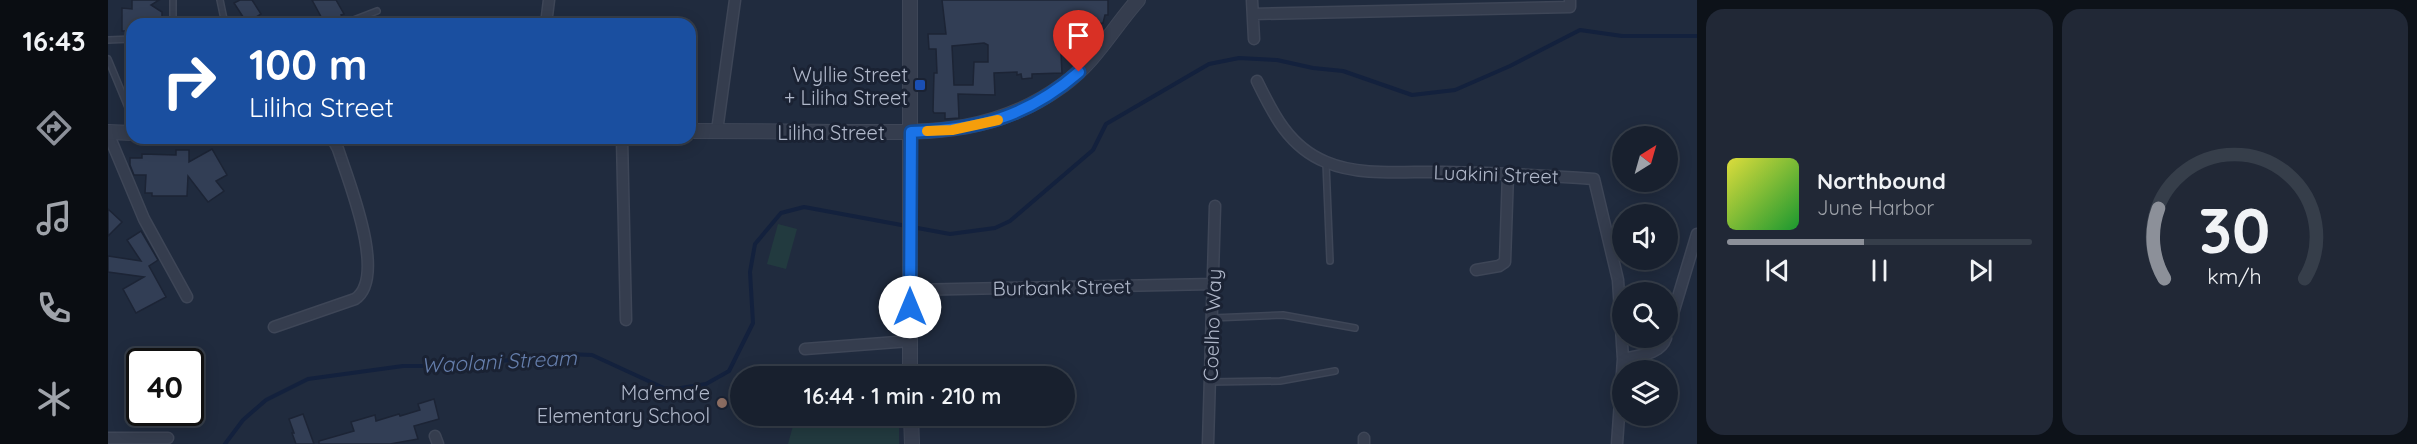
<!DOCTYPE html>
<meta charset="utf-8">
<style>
body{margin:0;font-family:Quicksand,sans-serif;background:#212836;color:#f1f3f6;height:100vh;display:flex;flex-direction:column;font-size:22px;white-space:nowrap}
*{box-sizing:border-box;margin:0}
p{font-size:20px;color:#9fa3aa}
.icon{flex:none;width:33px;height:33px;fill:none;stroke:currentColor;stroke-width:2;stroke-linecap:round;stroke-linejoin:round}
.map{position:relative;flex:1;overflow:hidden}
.side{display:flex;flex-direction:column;gap:9px;padding:9px;background:#0d1219;width:720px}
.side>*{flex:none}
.banner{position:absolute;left:18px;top:18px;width:570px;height:126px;border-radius:18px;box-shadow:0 3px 15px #0003,0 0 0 2px #363e4a;background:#1a4fa0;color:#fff;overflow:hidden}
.needle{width:39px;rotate:37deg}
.buttons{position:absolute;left:1504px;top:126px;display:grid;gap:12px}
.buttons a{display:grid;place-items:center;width:66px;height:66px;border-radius:50%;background:#18202e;box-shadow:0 3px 15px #0003,0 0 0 2px #363e4a;font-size:30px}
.speed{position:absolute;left:18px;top:348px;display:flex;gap:12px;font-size:30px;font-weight:700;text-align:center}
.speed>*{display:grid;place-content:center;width:78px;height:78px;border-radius:50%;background:#18202e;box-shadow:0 3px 15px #0003,0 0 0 2px #363e4a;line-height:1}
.speed .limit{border:3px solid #111;border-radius:9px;background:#fff;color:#111}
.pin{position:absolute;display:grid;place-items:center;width:51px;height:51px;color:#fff;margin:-62px -26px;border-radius:50% 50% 50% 0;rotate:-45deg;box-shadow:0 0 6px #0007}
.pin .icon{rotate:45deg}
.me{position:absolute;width:66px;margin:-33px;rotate:0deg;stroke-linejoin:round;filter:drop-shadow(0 0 4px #0008)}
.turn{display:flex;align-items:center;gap:21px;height:126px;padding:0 24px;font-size:27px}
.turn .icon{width:78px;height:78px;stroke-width:2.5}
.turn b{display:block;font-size:42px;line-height:51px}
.side .tile{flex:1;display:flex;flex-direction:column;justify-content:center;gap:9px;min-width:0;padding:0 21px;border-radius:18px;background:#212836}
.side .dial{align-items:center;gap:0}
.dial svg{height:156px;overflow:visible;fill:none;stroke:#363e4a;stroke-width:7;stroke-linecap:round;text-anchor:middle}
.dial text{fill:#f1f3f6;stroke:none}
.song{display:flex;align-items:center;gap:18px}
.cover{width:72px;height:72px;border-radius:9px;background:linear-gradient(135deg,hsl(60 70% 55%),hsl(130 70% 35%))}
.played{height:6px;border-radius:3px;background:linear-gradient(90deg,#8c9099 45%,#363e4a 45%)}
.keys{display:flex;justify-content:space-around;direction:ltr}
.side .tiles{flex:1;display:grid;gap:9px;grid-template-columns:repeat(2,1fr)}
.trip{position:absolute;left:622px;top:366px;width:345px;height:60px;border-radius:30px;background:#18202e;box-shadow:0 3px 15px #0003,0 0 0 2px #363e4a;font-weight:600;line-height:60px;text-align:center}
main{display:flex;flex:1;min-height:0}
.dock{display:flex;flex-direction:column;width:108px;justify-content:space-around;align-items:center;background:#0a0d12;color:#9fa3aa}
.dock .icon{width:42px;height:42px}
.dock .selected{color:#8c9099}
.dock b{font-size:27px;color:#f1f3f6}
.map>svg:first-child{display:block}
.green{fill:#223a3f}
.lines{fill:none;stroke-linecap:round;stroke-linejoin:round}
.stream{stroke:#13213d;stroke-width:4}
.building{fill:#323e55;stroke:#1c2435;stroke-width:1.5;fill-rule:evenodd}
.service-casing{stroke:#3e4657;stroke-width:8}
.minor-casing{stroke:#3e4657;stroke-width:13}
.tertiary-casing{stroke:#3e4657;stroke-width:16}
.service{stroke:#353d4e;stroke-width:5}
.minor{stroke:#353d4e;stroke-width:10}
.tertiary{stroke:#353d4e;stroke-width:14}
.route-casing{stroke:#114b97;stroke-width:15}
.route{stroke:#1a73e8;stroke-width:10}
.slow{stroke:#f59e0b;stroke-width:10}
.transit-dot{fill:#1a4fb4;stroke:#1a2233;stroke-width:2}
.education-dot{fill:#8d6e63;stroke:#1a2233;stroke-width:2}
.labels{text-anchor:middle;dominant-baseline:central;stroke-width:6;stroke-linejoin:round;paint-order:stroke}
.poi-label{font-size:20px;fill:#b0b8ca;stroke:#1a2233;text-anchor:end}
.street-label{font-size:20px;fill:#b0b8ca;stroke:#1a2233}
.water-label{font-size:21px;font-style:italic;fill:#657eac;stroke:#1a2233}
</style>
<main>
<nav class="dock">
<b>16:43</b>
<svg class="icon selected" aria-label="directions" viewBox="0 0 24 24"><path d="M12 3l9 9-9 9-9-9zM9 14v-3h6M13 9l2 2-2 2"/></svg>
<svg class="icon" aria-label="music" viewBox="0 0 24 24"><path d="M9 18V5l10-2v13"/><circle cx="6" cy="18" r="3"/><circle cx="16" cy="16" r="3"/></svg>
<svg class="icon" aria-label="phone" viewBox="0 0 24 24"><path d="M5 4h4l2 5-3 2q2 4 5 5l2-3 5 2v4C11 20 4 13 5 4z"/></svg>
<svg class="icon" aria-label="climate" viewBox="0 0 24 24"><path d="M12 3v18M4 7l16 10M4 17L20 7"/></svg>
</nav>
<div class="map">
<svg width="1589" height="444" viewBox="0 0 1589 444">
<rect width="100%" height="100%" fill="#202b3e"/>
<path class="green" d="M 670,224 L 689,229 L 678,269 L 659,264 Z
M 791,417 L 791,444 L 680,444 L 686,422 Z"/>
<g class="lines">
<path class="stream" d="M 117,444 L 135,420 L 158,400 L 200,379 L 295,366 L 343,366 L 459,354 L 484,355 L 560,390 L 598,384 L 621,371 L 645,323 L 642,272 L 647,244 L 673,213 L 696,207 L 842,234 L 887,228 L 902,221 L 985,150 L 998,124 L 1101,64 L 1131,58 L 1169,60 L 1205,68 L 1235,71 L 1304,95 L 1347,90 L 1402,66 L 1472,30 L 1514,36 L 1589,36"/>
</g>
<path class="building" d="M 24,0 L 51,0 L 43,5 L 54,12 L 54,24 L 24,24 L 24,31 L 14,31 L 14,8 L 24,9 Z
M 132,0 L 144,0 L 153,14 L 139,23 L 126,3 Z
M 204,0 L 228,0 L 236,14 L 233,15 L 238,24 L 217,24 Z
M 834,0 L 1000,0 L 1000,15 L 997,15 L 995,23 L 979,24 L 979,50 L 974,50 L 974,54 L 953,54 L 954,73 L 924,74 L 924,78 L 914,79 L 913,74 L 909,75 L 909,72 L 886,73 L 887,95 L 850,94 L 851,118 L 837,119 L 837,113 L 826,113 L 825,111 L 826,73 L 829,73 L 828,49 L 821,49 L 820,34 L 838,34 ZM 876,43 L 880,45 L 880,62 L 866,62 L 865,85 L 846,85 L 844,46 Z
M 104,149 L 119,175 L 108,181 L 116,191 L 100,202 L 80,176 L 79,196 L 44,196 L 44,193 L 37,193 L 38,175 L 26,175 L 22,165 L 22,158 L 34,158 L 34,154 L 68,155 L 68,150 L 81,150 L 81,162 Z
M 0,209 L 14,222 L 0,236 Z
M 33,231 L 50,260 L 41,266 L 58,297 L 28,313 L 15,289 L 36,277 L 0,272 L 0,256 L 33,261 L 19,240 Z
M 326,399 L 331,419 L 306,426 L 310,439 L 282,444 L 211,444 L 211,441 L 246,431 L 243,422 L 267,415 L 268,421 L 291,414 L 292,416 L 312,410 L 310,404 Z
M 195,414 L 206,444 L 188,444 L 184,433 L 186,433 L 181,419 Z"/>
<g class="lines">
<defs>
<path id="service" d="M 65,0 L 65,24
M 112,0 L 117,24
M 245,24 L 243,21 L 269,11
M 0,40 L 24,39
M 0,59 L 24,117
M 1218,163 L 1222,261
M 1104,318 L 1175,315 L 1247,328
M 1102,382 L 1172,381 L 1227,371"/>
<path id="minor" d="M 1144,0 L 1146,39
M 1145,14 L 1462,7 L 1462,0
M 438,24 L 441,0
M 1149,81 C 1165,114 1181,147 1218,162 C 1253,177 1298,171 1335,172 C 1385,173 1435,175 1486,179 L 1510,280 L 1515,359
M 609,131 L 627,0
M 0,133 L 36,219 L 79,297
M 514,138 L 518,320
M 1368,270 L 1391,266 L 1397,262 L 1400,173
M 802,290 L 1106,284
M 166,327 L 247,299 C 280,277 240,180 230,149 L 224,138
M 1560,330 L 1589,234
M 697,349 L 802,341
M 327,436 L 330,444
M 0,438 L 60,438
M 1256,438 L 1256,444
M 1100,444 L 1107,206
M 1509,444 L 1515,359 C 1531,355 1552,355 1558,338"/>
<path id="tertiary" d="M 802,0 L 802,376
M 582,131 C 632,131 682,131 733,132 C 816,132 884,137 955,85 C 987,62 1005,28 1030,0
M 0,132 L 24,133
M 803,416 L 804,444"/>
</defs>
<use href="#service" class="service-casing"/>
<use href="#minor" class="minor-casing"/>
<use href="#tertiary" class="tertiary-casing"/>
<use href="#service" class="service"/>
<use href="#minor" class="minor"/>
<use href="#tertiary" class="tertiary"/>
</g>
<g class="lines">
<defs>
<path id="route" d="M 802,307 L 803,132 C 871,129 918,118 971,72"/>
</defs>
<use href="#route" class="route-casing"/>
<use href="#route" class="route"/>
<path class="slow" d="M 819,131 L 844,130 L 890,120"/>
</g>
<rect class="transit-dot" x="806" y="79" width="12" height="12" rx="3"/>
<circle class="education-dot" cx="614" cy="403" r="6"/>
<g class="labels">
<g class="poi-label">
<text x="800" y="74">Wyllie Street<tspan x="800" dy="23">+ Liliha Street</tspan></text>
<text x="602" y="392">Ma'ema'e<tspan x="602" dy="23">Elementary School</tspan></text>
</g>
<g class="street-label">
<text x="723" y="132">Liliha Street</text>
<text transform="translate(1388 174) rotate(2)">Luakini Street</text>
<text transform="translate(954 287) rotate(-1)">Burbank Street</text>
<text transform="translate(1104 325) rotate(-88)">Coelho Way</text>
</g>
<g class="water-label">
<text transform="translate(391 361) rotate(-3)">Waolani Stream</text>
</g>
</g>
</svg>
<div class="buttons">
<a><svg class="needle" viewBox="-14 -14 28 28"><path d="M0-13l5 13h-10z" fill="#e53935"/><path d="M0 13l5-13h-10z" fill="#9fa3aa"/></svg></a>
<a><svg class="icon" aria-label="sound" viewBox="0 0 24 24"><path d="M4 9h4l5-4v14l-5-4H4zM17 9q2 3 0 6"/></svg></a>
<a><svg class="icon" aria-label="search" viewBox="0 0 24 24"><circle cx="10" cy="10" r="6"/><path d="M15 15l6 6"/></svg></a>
<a><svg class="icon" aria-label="layers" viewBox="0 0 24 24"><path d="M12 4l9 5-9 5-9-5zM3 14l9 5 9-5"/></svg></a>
</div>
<div class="speed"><div class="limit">40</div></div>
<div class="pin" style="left:971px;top:72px;background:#d93025"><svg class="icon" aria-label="arrive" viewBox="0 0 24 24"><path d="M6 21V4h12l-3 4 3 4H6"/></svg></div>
<svg class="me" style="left:802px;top:307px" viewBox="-20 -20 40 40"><circle r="19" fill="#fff"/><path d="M0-13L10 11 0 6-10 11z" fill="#1a73e8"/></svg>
<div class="trip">16:44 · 1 min · 210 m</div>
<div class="banner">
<div class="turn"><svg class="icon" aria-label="right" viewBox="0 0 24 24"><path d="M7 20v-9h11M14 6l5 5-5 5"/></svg><div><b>100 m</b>Liliha Street</div></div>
</div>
</div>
<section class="side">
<div class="tiles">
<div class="tile">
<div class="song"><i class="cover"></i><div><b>Northbound</b><p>June Harbor</p></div></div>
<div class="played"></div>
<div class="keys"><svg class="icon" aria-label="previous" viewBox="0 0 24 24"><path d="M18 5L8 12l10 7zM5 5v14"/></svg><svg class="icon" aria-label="pause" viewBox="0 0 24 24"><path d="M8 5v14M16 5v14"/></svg><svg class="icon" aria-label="next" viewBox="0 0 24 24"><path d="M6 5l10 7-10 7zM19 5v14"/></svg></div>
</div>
<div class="tile dial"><svg viewBox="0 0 100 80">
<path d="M14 69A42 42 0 1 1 86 69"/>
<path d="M14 69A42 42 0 0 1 11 33" stroke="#8c9099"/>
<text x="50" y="56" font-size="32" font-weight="700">30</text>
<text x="50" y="72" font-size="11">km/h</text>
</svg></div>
</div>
</section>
</main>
